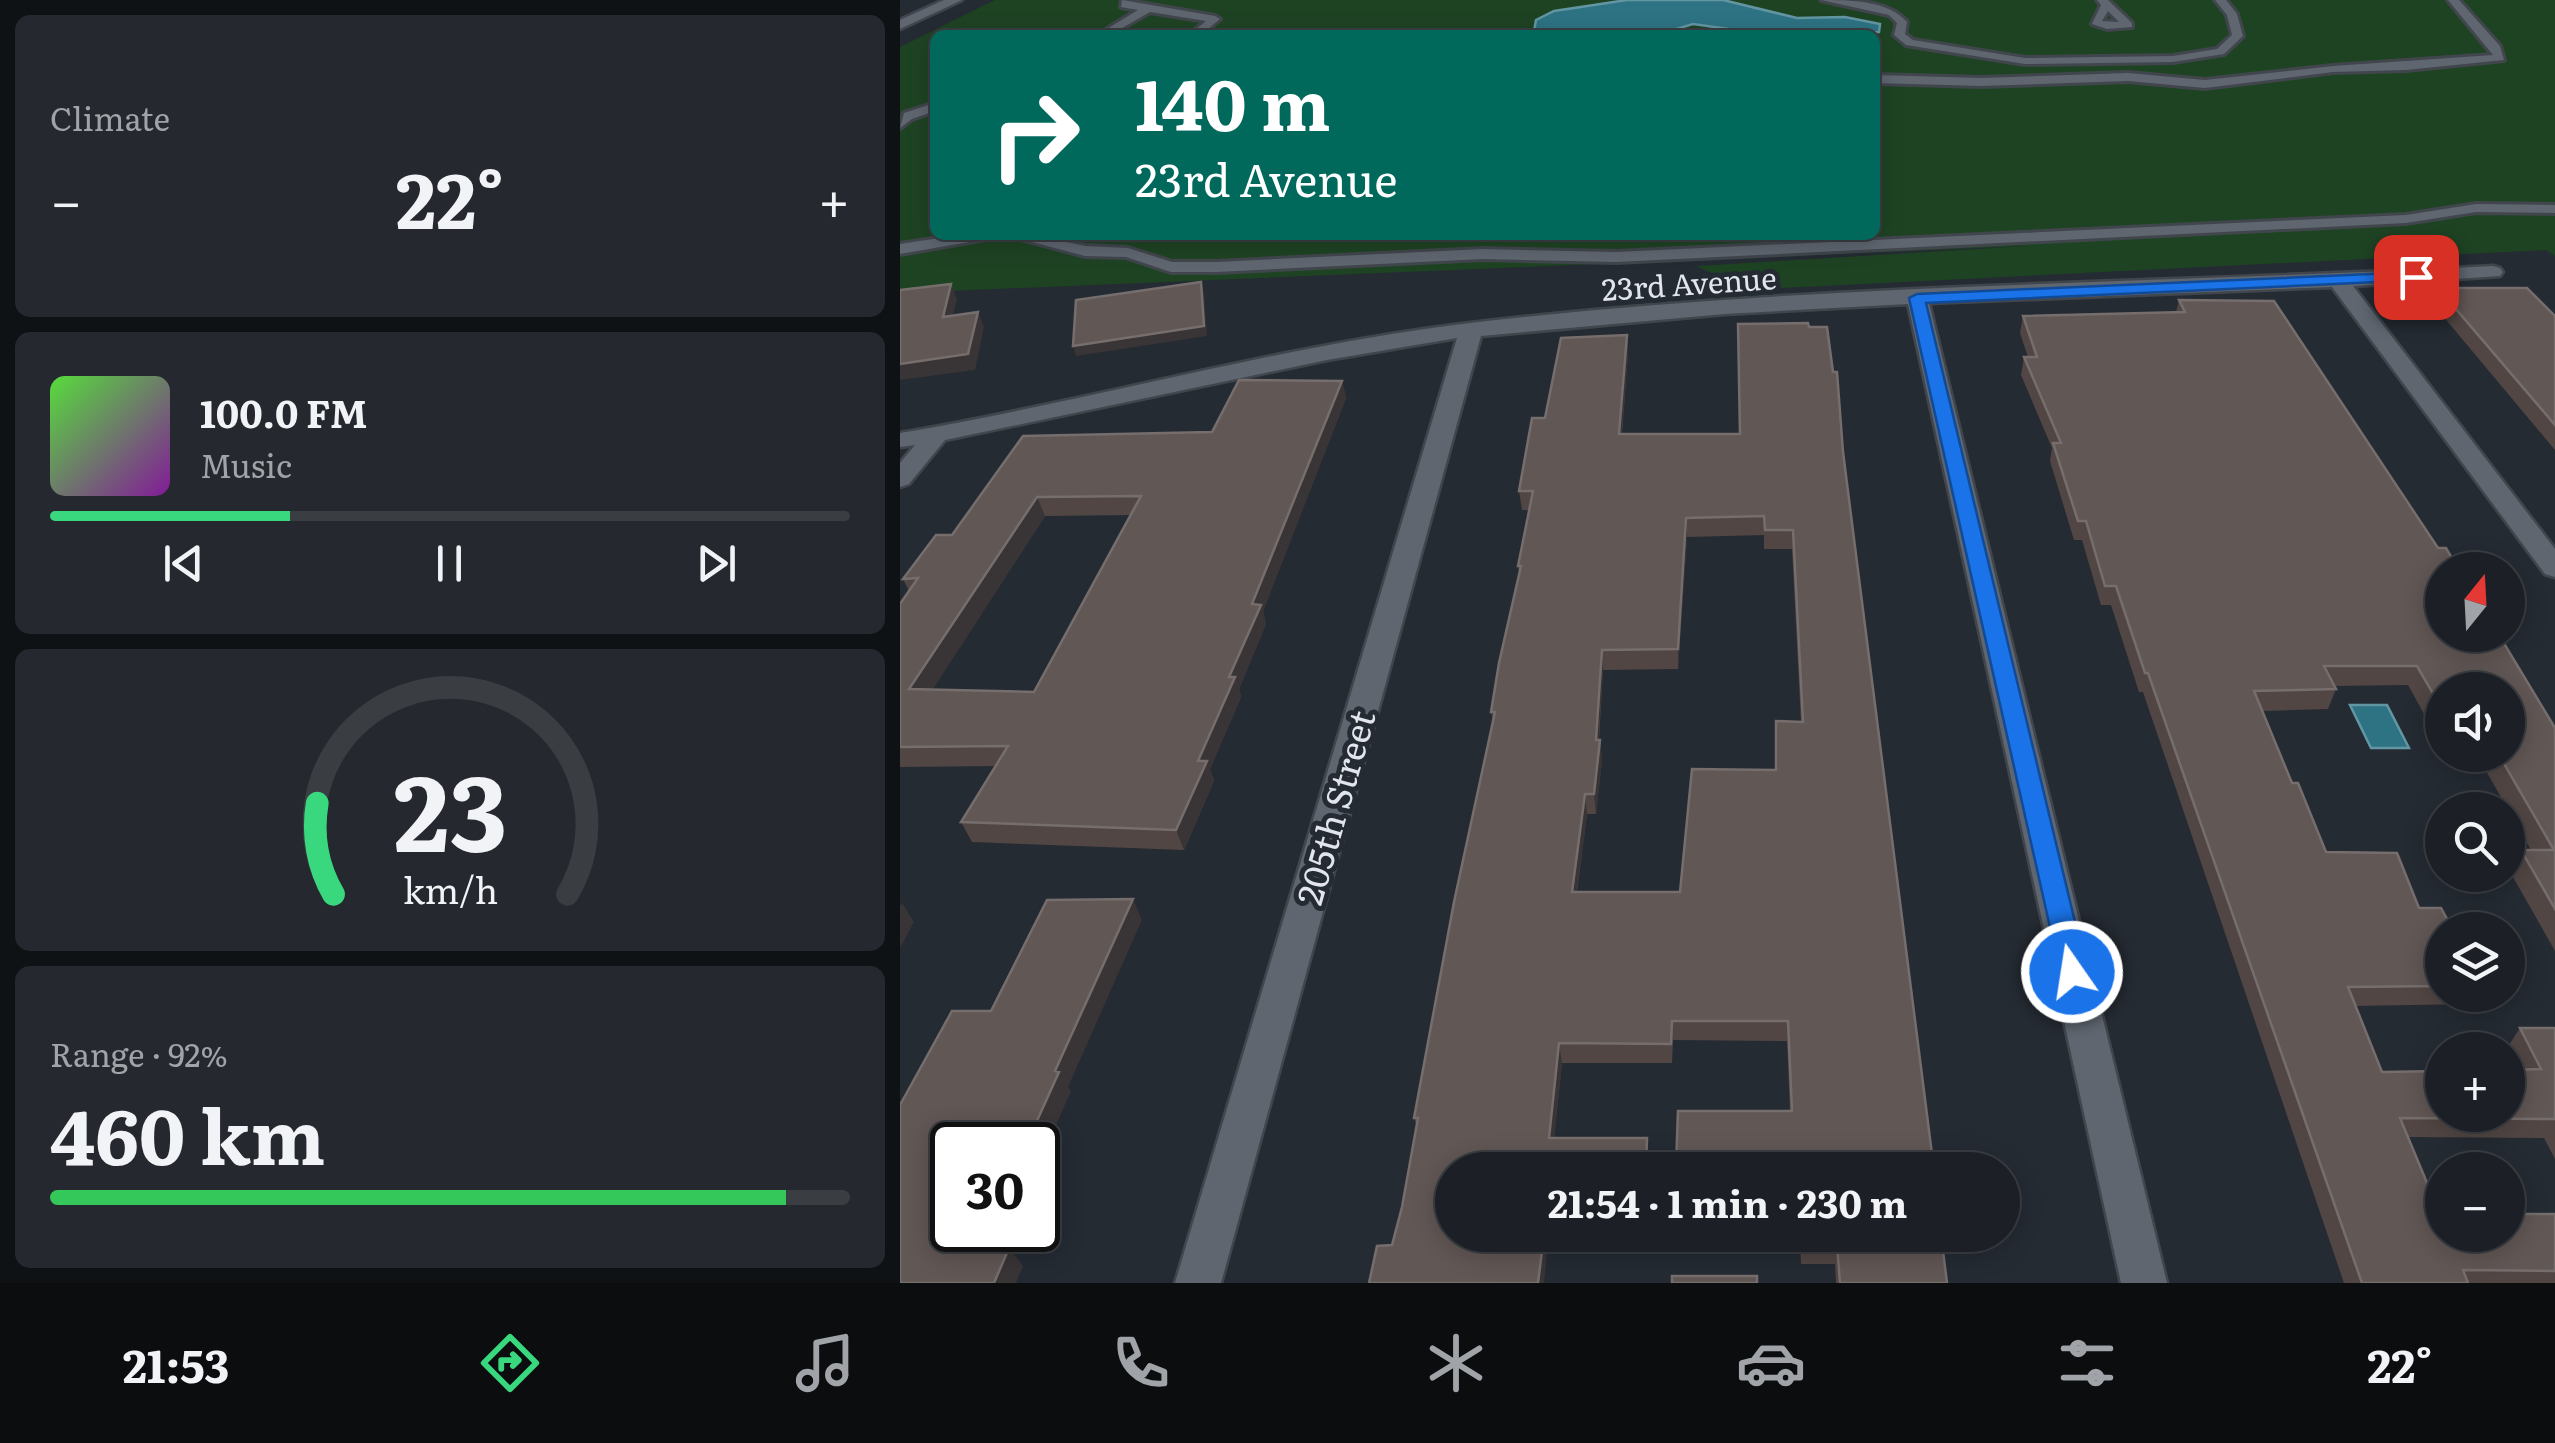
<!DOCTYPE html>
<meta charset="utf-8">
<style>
body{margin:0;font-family:Literata,serif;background:#25282e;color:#f1f3f6;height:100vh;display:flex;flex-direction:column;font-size:38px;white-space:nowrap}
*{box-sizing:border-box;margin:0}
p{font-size:32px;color:#a0a3a7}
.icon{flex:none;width:55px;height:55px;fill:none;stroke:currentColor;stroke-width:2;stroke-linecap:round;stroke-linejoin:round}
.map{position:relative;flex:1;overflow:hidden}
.sheet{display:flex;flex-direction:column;gap:15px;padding:15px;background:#0f1215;width:900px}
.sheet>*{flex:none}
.guide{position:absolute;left:30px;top:30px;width:950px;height:210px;border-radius:15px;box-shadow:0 5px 25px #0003,0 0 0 2px #3a3e43;background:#00695c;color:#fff;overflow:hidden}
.needle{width:65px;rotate:18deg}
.fabs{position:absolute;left:1525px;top:552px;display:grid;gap:20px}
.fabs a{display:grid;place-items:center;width:100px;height:100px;border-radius:50%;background:#1c2026;box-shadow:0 5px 25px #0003,0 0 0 2px #3a3e43;font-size:50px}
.speed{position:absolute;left:30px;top:1122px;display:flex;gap:20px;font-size:50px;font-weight:700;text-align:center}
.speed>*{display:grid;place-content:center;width:130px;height:130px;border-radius:50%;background:#1c2026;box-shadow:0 5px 25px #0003,0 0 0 2px #3a3e43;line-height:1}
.speed .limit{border:5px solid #111;border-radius:15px;background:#fff;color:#111}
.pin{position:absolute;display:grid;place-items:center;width:85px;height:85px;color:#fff;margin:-42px;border-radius:20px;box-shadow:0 5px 15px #0006}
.me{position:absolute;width:110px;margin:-55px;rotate:347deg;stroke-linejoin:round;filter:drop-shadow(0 0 8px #0008)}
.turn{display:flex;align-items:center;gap:35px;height:210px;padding:0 40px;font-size:45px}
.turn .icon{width:130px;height:130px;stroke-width:2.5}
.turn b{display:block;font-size:70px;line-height:85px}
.big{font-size:75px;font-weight:700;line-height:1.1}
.sheet .card{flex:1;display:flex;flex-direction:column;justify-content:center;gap:15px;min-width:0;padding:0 35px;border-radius:15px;background:#25282e}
.sheet .dial{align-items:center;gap:0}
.dial svg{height:260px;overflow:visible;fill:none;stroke:#3a3e43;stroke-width:7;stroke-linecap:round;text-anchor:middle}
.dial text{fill:#f1f3f6;stroke:none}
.song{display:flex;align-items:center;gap:30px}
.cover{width:120px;height:120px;border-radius:15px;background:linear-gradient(135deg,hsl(110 70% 55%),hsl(290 70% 35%))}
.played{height:10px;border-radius:5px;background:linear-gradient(90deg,#39d87f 30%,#3a3e43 30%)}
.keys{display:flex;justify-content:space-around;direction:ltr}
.heat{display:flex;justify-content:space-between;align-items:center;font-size:55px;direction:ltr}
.charge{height:15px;border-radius:8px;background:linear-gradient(90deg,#34c759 92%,#3a3e43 0)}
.trip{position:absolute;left:535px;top:1152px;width:585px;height:100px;border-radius:50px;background:#1c2026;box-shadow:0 5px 25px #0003,0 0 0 2px #3a3e43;font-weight:700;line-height:100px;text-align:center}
.dock{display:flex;height:160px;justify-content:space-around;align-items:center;background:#0b0d0f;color:#a0a3a7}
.dock .icon{width:70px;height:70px}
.dock .selected{color:#39d87f}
.dock b{font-size:45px;color:#f1f3f6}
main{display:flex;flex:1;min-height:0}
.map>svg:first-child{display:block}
.green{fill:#1e4323;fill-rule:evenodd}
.water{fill:#2d7384;stroke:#6396a3;stroke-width:2.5}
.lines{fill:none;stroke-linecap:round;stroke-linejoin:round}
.lane-casing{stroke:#41464d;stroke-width:6}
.street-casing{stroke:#41464d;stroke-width:5}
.lane{fill:#5f6670;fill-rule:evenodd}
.street{fill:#5f6670;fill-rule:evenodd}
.wall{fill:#514643;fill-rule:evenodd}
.shaded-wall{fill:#393435}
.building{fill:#615755;stroke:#756e6d;stroke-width:2.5;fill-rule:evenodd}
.route{fill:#1a73e8;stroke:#114b97;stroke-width:2.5}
.labels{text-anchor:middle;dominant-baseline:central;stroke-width:10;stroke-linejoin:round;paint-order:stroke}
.far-street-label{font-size:30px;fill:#e2e6ec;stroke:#252b33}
.street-label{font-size:35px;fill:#e2e6ec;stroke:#252b33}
</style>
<main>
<section class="sheet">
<div class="card"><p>Climate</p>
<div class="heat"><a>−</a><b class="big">22°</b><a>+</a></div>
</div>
<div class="card">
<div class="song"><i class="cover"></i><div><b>100.0 FM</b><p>Music</p></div></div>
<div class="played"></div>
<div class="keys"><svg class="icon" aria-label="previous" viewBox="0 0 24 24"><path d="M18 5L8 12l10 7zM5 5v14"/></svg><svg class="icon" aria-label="pause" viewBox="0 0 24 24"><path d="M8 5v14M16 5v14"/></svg><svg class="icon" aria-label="next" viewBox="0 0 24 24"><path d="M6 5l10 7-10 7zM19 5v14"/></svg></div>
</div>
<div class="card dial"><svg viewBox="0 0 100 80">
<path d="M14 69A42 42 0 1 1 86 69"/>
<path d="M14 69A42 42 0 0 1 9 41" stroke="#39d87f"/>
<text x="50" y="56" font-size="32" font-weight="700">23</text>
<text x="50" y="72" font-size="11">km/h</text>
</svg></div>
<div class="card"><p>Range · 92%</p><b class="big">460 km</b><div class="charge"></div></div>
</section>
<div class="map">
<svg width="1655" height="1283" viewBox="0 0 1655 1283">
<rect width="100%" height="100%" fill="#252b33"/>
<path class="green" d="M 95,0 L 1655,0 L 1655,256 L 1646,250 L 881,288 L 839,285 L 796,266 L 1128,246 L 0,293 L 0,47 ZM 35,35 L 975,35 L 975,235 L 35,235 Z"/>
<path class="water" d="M 727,0 L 823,0 L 897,18 L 945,17 L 980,24 L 979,32 L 871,35 L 793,24 L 773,30 L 707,35 L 651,35 L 634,31 L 636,20 L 654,11 Z
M 1450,705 L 1487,705 L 1509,748 L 1471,748 Z"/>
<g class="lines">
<defs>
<path id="lane" d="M 222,0 L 315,16 L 320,19 L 301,35 L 289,35 L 306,21 L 250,12 L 210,35 L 197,35 L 238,10 L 221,7 Z
M 921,0 C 949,0 988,0 1007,22 L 1005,34 L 1013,40 L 1125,58 L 1273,56 L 1317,49 L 1332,35 L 1327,15 L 1315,0 L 1326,0 L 1337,14 L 1343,36 L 1324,54 L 1273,62 L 1125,64 L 1006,45 L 994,35 L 997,23 L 989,15 Z
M 1197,0 L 1208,0 L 1232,23 L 1232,27 L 1207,29 L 1192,24 L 1201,5 ZM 1208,11 L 1219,22 L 1202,21 Z
M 1548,0 L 1559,0 L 1600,46 L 1604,60 L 1506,70 L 1433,72 L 1305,88 L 1228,81 L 1082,86 L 975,83 L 975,75 L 1082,78 L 1228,73 L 1305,80 L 1433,66 L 1593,55 Z
M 35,103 L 35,111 L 12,119 L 0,128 L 4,113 Z
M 1576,204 L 1655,205 L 1655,213 L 1576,212 L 1506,223 L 716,262 L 583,259 L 316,272 L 271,272 L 226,257 L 185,256 L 106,235 L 133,235 L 185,246 L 228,248 L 272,262 L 316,262 L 583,249 L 716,252 L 1506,215 Z
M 59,235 L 93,235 L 86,239 L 0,254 L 0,244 Z"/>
<path id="street" d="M 44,0 L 62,0 L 0,29 L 0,20 Z
M 1593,266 L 1600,268 L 1603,272 L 1600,276 L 1453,286 L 1655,549 L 1655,577 L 1645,574 L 1432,287 L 1029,303 L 1267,1283 L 1221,1283 L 1008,304 L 825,314 L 581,336 L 321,1283 L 275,1283 L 557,338 L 427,360 L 45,440 L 9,484 L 0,487 L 0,463 L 15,445 L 0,447 L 0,433 C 191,401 378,346 570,323 C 909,283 1253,284 1593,266 Z"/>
</defs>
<use href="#lane" class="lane-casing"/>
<use href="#street" class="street-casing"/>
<use href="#lane" class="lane"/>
<use href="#street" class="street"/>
</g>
<path class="wall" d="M 1538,288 L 1655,316 L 1655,450 L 1532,303 Z
M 1279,300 L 1655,728 L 1655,951 L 1609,870 L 1621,850 L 1631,850 L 1577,755 L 1608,755 L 1608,690 L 1542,690 L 1542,723 L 1529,723 L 1508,685 L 1434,686 L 1436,689 L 1428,709 L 1362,711 L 1392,783 L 1426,852 L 1519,908 L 1542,930 L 1542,995 L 1575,995 L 1569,1004 L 1456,1006 L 1482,1072 L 1618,1070 L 1607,1048 L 1620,1028 L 1655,1028 L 1655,1159 L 1644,1138 L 1508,1137 L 1540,1214 L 1655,1214 L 1655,1283 L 1444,1283 L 1243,692 L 1239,692 L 1211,605 L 1201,605 L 1182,540 L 1174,540 L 1150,461 L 1152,448 L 1121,375 L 1124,357 L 1128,357 L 1120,333 L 1123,316 L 1276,312 Z
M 727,335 L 728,353 L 722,434 L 943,452 L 1034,1170 L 776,1170 L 778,1111 L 890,1111 L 887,1041 L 773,1040 L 772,1063 L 662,1063 L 654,1138 L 747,1138 L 748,1170 L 552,1170 L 492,1245 L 502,1207 L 517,1127 L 514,1118 L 593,721 L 591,712 L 619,574 L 618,566 L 629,510 L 622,510 L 619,491 L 645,418 ZM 864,535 L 864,549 L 892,549 L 901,722 L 876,721 L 875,770 L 780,892 L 677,892 L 687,814 L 696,814 L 702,760 L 700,740 L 699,740 L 703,670 L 778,669 L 787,537 Z
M 442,381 L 446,398 L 363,611 L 366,624 L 339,689 L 341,697 L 310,769 L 314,781 L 284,850 L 72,842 L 61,822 L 96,766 L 0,767 L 0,604 L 9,591 L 3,579 L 52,535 L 123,436 L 312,432 ZM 231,515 L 134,692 L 32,690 L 145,516 Z
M 900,1235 L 1041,1235 L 1047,1283 L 936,1283 L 935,1264 L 901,1264 Z"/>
<path class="shaded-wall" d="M 301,282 L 304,292 L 307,336 L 176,356 L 173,346 Z
M 51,284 L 57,299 L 49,332 L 43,317 Z
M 78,312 L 84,327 L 75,370 L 0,380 L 0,364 Z
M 727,335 L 728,353 L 720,453 L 719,434 Z
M 442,381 L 446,398 L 363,611 L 366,624 L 339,689 L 341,697 L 310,769 L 314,781 L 284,850 L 276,830 L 298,761 L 329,677 L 352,604 Z
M 137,497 L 145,516 L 20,709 L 9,689 Z
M 786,518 L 787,537 L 778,669 L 778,649 Z
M 702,650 L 703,670 L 697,760 L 696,740 Z
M 700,740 L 702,760 L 696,814 L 694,794 Z
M 685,794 L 687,814 L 674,912 L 672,892 Z
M 233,899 L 242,920 L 168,1087 L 171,1091 L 138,1166 L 138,1145 L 126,1145 L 155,1071 Z
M 2,903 L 14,922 L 0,948 L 0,906 Z
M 659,1043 L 662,1063 L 652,1157 L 649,1138 Z
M 94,1230 L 107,1230 L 106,1232 L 111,1239 L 101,1266 L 86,1247 Z
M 644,1235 L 649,1235 L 644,1283 L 638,1283 Z
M 109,1248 L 123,1266 L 116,1283 L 94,1283 Z"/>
<path class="building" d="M 301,282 L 304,326 L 173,346 L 176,300 Z
M 51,284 L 43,317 L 78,312 L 68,354 L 0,364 L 0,290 Z
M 1538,288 L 1627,288 L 1655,316 L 1655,425 Z
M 1279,300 L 1374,301 L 1538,548 L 1546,548 L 1559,570 L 1542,570 L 1542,635 L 1599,635 L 1655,728 L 1655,909 L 1621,850 L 1654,850 L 1599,755 L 1608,755 L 1608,690 L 1542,690 L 1542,704 L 1539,704 L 1517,666 L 1424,666 L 1436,689 L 1354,691 L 1392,783 L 1398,783 L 1426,852 L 1497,853 L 1519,908 L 1541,908 L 1553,930 L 1542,930 L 1542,986 L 1448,987 L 1482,1072 L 1542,1071 L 1542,1115 L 1608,1115 L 1608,1070 L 1641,1069 L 1620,1028 L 1655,1028 L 1655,1119 L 1500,1118 L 1540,1214 L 1542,1214 L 1542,1235 L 1608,1235 L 1608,1214 L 1655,1214 L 1655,1271 L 1563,1270 L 1568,1283 L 1462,1283 L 1248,673 L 1245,673 L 1216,586 L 1205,586 L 1186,521 L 1178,521 L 1153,443 L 1161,443 L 1124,357 L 1137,357 L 1123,316 L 1285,312 Z
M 908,323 L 909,327 L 927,327 L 933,372 L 937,372 L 943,452 L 1034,1170 L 899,1170 L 899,1165 L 776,1166 L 778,1111 L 892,1111 L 888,1021 L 772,1021 L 771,1044 L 659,1043 L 649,1138 L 747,1138 L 746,1170 L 552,1170 L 552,1235 L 644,1235 L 638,1283 L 469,1283 L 477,1246 L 492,1245 L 502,1207 L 518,1118 L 514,1118 L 554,902 L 595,712 L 591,712 L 599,663 L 621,566 L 618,566 L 633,491 L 619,491 L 632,418 L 645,418 L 661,338 L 727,335 L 719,434 L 840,434 L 838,324 ZM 864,516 L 865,530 L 893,530 L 903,722 L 876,721 L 876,770 L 792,769 L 780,892 L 672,892 L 685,794 L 694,794 L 700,740 L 696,740 L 702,650 L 778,649 L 786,518 Z
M 339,380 L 442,381 L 352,604 L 361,605 L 329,677 L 335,677 L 298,761 L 307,761 L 276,830 L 61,822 L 108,746 L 0,747 L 0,604 L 18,578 L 3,579 L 36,535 L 52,535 L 123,436 L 312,432 ZM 241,496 L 134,692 L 9,689 L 137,497 Z
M 233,899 L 155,1071 L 159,1072 L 126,1145 L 52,1145 L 52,1230 L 94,1230 L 86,1247 L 109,1248 L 94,1283 L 0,1283 L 0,1105 L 52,1011 L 91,1011 L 147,900 Z
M 902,1235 L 1041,1235 L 1047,1283 L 940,1283 L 937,1245 L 902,1246 Z
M 772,1276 L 857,1276 L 857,1283 L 772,1283 Z"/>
<path class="route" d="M 1516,272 L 1524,277 L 1521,280 L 1026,303 L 1187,972 L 1183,981 L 1172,985 L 1162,981 L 1009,298 L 1017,294 Z"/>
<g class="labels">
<g class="far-street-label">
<text transform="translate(789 282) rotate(-4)">23rd Avenue</text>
</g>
<g class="street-label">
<text transform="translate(434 807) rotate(-74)">205th Street</text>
</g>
</g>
</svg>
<div class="fabs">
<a><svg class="needle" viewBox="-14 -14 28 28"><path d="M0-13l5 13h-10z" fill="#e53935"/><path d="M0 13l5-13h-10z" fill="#a0a3a7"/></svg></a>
<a><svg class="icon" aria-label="sound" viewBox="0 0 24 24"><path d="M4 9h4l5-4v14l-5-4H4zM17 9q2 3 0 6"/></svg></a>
<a><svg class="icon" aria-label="search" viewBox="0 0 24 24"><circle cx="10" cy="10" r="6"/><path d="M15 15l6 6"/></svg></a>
<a><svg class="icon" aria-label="layers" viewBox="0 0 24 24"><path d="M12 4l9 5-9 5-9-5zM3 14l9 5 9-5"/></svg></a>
<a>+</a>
<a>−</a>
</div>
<div class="speed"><div class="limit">30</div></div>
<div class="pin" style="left:1516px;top:277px;background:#d93025"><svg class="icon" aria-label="arrive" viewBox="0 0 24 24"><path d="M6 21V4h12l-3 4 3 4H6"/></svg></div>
<svg class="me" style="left:1172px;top:972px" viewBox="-20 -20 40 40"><circle r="17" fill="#1a73e8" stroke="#fff" stroke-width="3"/><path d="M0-11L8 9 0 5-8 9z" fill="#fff"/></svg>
<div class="trip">21:54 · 1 min · 230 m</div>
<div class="guide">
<div class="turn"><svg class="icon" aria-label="right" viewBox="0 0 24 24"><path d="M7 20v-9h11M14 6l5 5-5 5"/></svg><div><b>140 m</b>23rd Avenue</div></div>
</div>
</div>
</main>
<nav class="dock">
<b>21:53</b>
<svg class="icon selected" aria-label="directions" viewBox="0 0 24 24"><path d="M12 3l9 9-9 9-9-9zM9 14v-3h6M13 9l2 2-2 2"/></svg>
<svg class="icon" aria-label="music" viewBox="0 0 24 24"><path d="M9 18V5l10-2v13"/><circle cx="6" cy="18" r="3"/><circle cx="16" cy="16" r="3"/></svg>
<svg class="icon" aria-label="phone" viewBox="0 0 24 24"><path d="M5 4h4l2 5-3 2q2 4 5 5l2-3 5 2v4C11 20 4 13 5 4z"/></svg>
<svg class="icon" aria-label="climate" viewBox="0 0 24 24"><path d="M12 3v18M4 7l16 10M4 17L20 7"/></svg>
<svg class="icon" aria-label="car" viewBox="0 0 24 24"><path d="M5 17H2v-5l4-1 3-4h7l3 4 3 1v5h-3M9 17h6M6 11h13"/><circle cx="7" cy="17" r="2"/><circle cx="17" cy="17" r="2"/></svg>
<svg class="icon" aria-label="filters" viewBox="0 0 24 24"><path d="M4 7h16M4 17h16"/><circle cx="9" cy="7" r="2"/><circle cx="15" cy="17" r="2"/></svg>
<b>22°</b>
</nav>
